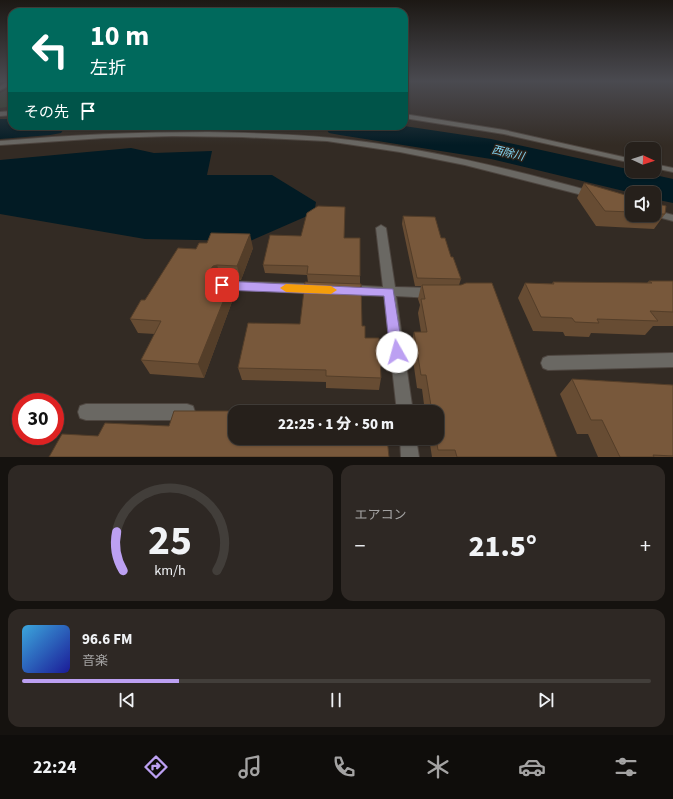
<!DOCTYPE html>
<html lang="ja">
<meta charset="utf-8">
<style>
body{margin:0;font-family:"Source Sans 3","Noto Sans JP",sans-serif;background:#2e2824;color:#f1f3f6;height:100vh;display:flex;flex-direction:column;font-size:15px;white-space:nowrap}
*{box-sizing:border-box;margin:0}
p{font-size:13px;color:#a4a3a3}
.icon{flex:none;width:22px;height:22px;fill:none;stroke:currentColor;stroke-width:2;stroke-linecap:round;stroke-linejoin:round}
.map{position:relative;height:457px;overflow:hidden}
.sheet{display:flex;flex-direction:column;gap:8px;padding:8px;background:#15120f;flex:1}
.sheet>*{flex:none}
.guide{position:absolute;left:8px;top:8px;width:400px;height:122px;border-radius:12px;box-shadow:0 1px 3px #0004,0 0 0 1px #423e3a;background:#00695c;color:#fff;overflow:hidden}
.needle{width:26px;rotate:93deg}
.buttons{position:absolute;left:625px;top:142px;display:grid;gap:8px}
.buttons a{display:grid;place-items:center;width:36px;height:36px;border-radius:8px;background:#26201b;box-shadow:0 1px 3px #0004,0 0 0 1px #423e3a;font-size:20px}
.speed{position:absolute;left:12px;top:393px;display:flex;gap:8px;font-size:20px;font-weight:700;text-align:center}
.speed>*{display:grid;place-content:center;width:52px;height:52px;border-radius:50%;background:#26201b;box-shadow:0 1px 3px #0004,0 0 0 1px #423e3a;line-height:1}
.speed .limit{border:6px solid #d22;background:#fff;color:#111}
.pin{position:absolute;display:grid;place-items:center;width:34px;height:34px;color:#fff;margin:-17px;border-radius:8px;box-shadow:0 2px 6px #0006}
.me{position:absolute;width:44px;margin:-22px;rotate:353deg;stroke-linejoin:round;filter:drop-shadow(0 0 3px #0008)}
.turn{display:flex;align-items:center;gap:14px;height:84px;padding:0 16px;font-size:18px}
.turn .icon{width:52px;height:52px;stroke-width:2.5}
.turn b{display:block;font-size:28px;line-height:34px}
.then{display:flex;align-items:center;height:38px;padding:0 16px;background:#0003;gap:8px;font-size:15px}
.big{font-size:30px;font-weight:800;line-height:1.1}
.sheet .widget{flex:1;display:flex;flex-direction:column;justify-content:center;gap:6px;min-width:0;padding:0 14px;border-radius:12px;background:#2e2824}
.sheet .dial{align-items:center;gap:0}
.dial svg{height:104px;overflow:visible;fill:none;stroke:#423e3a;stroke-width:7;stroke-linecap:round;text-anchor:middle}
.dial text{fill:#f1f3f6;stroke:none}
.song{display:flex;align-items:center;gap:12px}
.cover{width:48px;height:48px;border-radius:6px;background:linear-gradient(135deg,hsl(200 70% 55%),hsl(240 70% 35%))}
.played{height:4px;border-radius:2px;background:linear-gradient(90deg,#bca0f2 25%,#423e3a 25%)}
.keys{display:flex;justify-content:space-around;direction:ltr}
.heat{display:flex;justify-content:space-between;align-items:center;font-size:22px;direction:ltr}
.sheet .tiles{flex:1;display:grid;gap:8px;grid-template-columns:1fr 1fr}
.widget:last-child{grid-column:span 2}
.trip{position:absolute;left:228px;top:405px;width:216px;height:40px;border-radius:12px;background:#26201b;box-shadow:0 1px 3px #0004,0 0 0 1px #423e3a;font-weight:800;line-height:40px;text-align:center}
.tab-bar{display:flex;height:64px;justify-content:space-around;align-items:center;background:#0f0d0b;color:#a4a3a3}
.tab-bar .icon{width:28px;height:28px}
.tab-bar .selected{color:#bca0f2}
.tab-bar b{font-size:18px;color:#f1f3f6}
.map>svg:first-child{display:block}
.green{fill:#363f2b}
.water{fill:#021b24}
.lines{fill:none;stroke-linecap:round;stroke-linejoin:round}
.river{fill:#021b24;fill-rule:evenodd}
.minor-casing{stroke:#4e4640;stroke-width:2}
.minor{fill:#6a6863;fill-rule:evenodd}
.wall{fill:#674c33}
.shaded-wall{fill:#543e29}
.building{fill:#78583b;stroke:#543e29}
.route{fill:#bca0f2;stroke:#7a689d}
.slow{fill:#f59e0b}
.labels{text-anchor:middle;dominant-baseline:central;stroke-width:3;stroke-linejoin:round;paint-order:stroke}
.far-water-label{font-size:11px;font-style:italic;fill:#83d5f3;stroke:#29221b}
</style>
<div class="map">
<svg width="673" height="457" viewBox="0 0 673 457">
<rect width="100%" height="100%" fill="#332b24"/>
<path class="green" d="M 12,87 L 12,106 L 0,108 L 0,93 Z"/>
<path class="water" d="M 131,148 L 154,153 L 212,151 L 207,175 L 272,175 L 316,202 L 314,213 L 250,241 L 145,239 L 0,214 L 0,160 Z"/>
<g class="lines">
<path class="river" d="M 0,119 L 12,119 L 12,126 L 66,126 L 61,133 L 50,135 L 0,139 Z
M 324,126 L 404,126 L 491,139 L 673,179 L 673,203 L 654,199 L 654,193 L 632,193 L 491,159 L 340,135 L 329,133 Z"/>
<defs>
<path id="minor" d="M 9,81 L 12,81 L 12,84 L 0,90 L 0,86 Z
M 12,111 L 12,115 L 0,116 L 0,112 Z
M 404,114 L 504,130 L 632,159 L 632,163 L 504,134 L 404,118 Z
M 208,132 C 249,133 291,134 332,138 C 422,147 511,169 597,193 L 598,195 L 594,198 L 465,165 L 400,152 L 327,141 L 242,137 L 173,136 L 104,138 L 0,145 L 0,141 C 69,135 138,132 208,132 Z
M 654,164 L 673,168 L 673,172 L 654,168 Z
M 654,210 L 673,215 L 673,221 L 651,215 L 654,215 Z
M 381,225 L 386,228 L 395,287 L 432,288 L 436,290 L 438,293 L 436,296 L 432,298 L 396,296 L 413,412 L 397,412 L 384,296 L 348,295 L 344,293 L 342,290 L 344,287 L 348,285 L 383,287 L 376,228 Z
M 223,281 L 319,284 L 323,286 L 325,289 L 323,292 L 319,294 L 223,289 L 219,288 L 217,285 L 219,282 Z
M 673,353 L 673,367 L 548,370 L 543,368 L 541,363 L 543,358 L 548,356 Z
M 86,404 L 187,404 L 193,406 L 195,412 L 193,418 L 187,420 L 86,420 L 80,418 L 78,412 L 80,406 Z
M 400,438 L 416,438 L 419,457 L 401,457 Z"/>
</defs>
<use href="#minor" class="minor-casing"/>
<use href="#minor" class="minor"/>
</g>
<path class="wall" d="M 584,183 L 632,197 L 632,215 L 654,215 L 654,203 L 665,214 L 654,229 L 596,226 L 577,198 Z
M 403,216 L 441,238 L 451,257 L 461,279 L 459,285 L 557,457 L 432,457 L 429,438 L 437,438 L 437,412 L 425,412 L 422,389 L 417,388 L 411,346 L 414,332 L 421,332 L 418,313 L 420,305 L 418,299 L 421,286 L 415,286 L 402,224 Z
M 344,238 L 360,276 L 360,284 L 362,326 L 365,338 L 381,378 L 379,390 L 326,388 L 326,382 L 242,380 L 238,368 L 300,324 L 308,282 L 307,275 L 265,273 L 263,265 Z
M 253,248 L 241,280 L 234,280 L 236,291 L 204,378 L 150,374 L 141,360 L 155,334 L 138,333 L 130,319 L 145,300 L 196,249 Z
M 649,281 L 673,281 L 673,326 L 653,326 L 645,335 L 591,333 L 589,337 L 565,336 L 563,332 L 533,331 L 518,298 L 525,283 L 552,284 L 553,282 L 647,283 Z
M 572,379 L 673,385 L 673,457 L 598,457 L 588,434 L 577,434 L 560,394 Z"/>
<path class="shaded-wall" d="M 250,234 L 253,248 L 241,280 L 237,266 Z
M 217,265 L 222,280 L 215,284 L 210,270 L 213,266 Z
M 233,277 L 236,291 L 204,378 L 198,364 Z"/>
<path class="building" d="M 584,183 L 632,197 L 632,212 L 605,211 Z
M 654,203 L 666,206 L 665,214 L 654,214 Z
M 318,206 L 345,207 L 344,238 L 360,238 L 360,276 L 307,274 L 308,266 L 263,265 L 270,235 L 301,236 L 307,213 Z
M 403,216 L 435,217 L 441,238 L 445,238 L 451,257 L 453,257 L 461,279 L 417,278 Z
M 211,233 L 250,234 L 237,266 L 217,265 L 213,266 L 210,270 L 213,275 L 233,277 L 198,364 L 141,360 L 161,321 L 130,319 L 141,300 L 145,300 L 178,248 L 196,249 L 199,243 L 207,243 Z
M 649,281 L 673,281 L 673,312 L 650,311 L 658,321 L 597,319 L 599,323 L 575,322 L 572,318 L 541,317 L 525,283 L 554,284 L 553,282 L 652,283 Z
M 305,282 L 361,284 L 362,326 L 365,326 L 365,338 L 379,338 L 381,378 L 326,376 L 326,370 L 238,368 L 248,323 L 300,324 Z
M 466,283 L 492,283 L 557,457 L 457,457 L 455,450 L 438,450 L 436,438 L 437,438 L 437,412 L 432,412 L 426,375 L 421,375 L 414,332 L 427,332 L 421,299 L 425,299 L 422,285 L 461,285 Z
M 572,379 L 673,385 L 673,456 L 653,455 L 654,457 L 620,457 L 602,420 L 591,420 Z
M 174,411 L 234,411 L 233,416 L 235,416 L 235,438 L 387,438 L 389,457 L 49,457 L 62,434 L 98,436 L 105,423 L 169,426 Z"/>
<linearGradient id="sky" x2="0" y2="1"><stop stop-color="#1c1814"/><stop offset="0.56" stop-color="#4a4a50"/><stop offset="1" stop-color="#4a4a50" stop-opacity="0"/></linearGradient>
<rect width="673" height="145" fill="url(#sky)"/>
<path class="route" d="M 222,281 L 393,289 L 403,352 L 401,356 L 397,358 L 392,356 L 390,352 L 384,296 L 222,290 L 216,285 Z"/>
<path class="slow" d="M 286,284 L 331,286 L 337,290 L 331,294 L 286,292 L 280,288 Z"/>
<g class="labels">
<g class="far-water-label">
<text transform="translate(508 153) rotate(13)">西除川</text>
</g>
</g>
</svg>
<div class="buttons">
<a><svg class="needle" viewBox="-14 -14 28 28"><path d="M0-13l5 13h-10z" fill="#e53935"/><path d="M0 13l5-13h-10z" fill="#a4a3a3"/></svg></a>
<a><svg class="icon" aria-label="sound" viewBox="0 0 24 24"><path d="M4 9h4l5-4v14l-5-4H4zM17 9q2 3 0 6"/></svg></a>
</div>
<div class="speed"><div class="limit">30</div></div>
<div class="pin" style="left:222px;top:285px;background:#d93025"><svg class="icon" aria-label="arrive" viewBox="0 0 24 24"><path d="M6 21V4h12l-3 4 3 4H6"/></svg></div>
<svg class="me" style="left:397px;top:352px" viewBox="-20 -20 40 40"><circle r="19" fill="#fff"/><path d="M0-13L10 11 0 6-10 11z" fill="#bca0f2"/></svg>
<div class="trip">22:25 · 1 分 · 50 m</div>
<div class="guide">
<div class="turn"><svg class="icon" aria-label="left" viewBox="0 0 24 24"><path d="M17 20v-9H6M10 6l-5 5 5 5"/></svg><div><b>10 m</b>左折</div></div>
<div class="then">その先<svg class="icon" aria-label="arrive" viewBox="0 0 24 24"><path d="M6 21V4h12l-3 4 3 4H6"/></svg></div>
</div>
</div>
<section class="sheet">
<div class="tiles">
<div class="widget dial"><svg viewBox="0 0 100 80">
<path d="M14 69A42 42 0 1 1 86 69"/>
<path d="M14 69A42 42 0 0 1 9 39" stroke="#bca0f2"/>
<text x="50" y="56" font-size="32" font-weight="700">25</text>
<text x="50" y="72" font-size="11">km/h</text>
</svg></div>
<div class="widget"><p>エアコン</p>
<div class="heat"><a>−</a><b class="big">21.5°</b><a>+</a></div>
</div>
<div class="widget">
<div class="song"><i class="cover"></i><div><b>96.6 FM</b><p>音楽</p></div></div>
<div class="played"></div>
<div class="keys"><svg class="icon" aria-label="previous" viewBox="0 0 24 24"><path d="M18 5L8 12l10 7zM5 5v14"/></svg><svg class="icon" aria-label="pause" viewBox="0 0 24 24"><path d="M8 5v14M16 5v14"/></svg><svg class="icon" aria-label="next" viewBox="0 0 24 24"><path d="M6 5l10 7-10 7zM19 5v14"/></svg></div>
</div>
</div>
</section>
<nav class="tab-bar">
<b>22:24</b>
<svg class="icon selected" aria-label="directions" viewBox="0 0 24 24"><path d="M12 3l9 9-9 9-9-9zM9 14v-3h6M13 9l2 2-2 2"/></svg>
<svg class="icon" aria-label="music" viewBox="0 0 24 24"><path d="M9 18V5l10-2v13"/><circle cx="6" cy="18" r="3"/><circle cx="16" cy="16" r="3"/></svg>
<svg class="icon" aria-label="phone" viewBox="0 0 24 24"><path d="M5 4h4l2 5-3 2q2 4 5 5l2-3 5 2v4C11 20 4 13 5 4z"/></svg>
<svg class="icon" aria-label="climate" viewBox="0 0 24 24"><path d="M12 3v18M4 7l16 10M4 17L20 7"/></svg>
<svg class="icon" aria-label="car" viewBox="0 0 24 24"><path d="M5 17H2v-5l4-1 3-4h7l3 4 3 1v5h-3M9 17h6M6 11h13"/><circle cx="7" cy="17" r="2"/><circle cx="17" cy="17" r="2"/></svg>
<svg class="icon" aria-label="filters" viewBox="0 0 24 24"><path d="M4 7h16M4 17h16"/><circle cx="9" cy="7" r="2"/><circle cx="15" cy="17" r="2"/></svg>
</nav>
